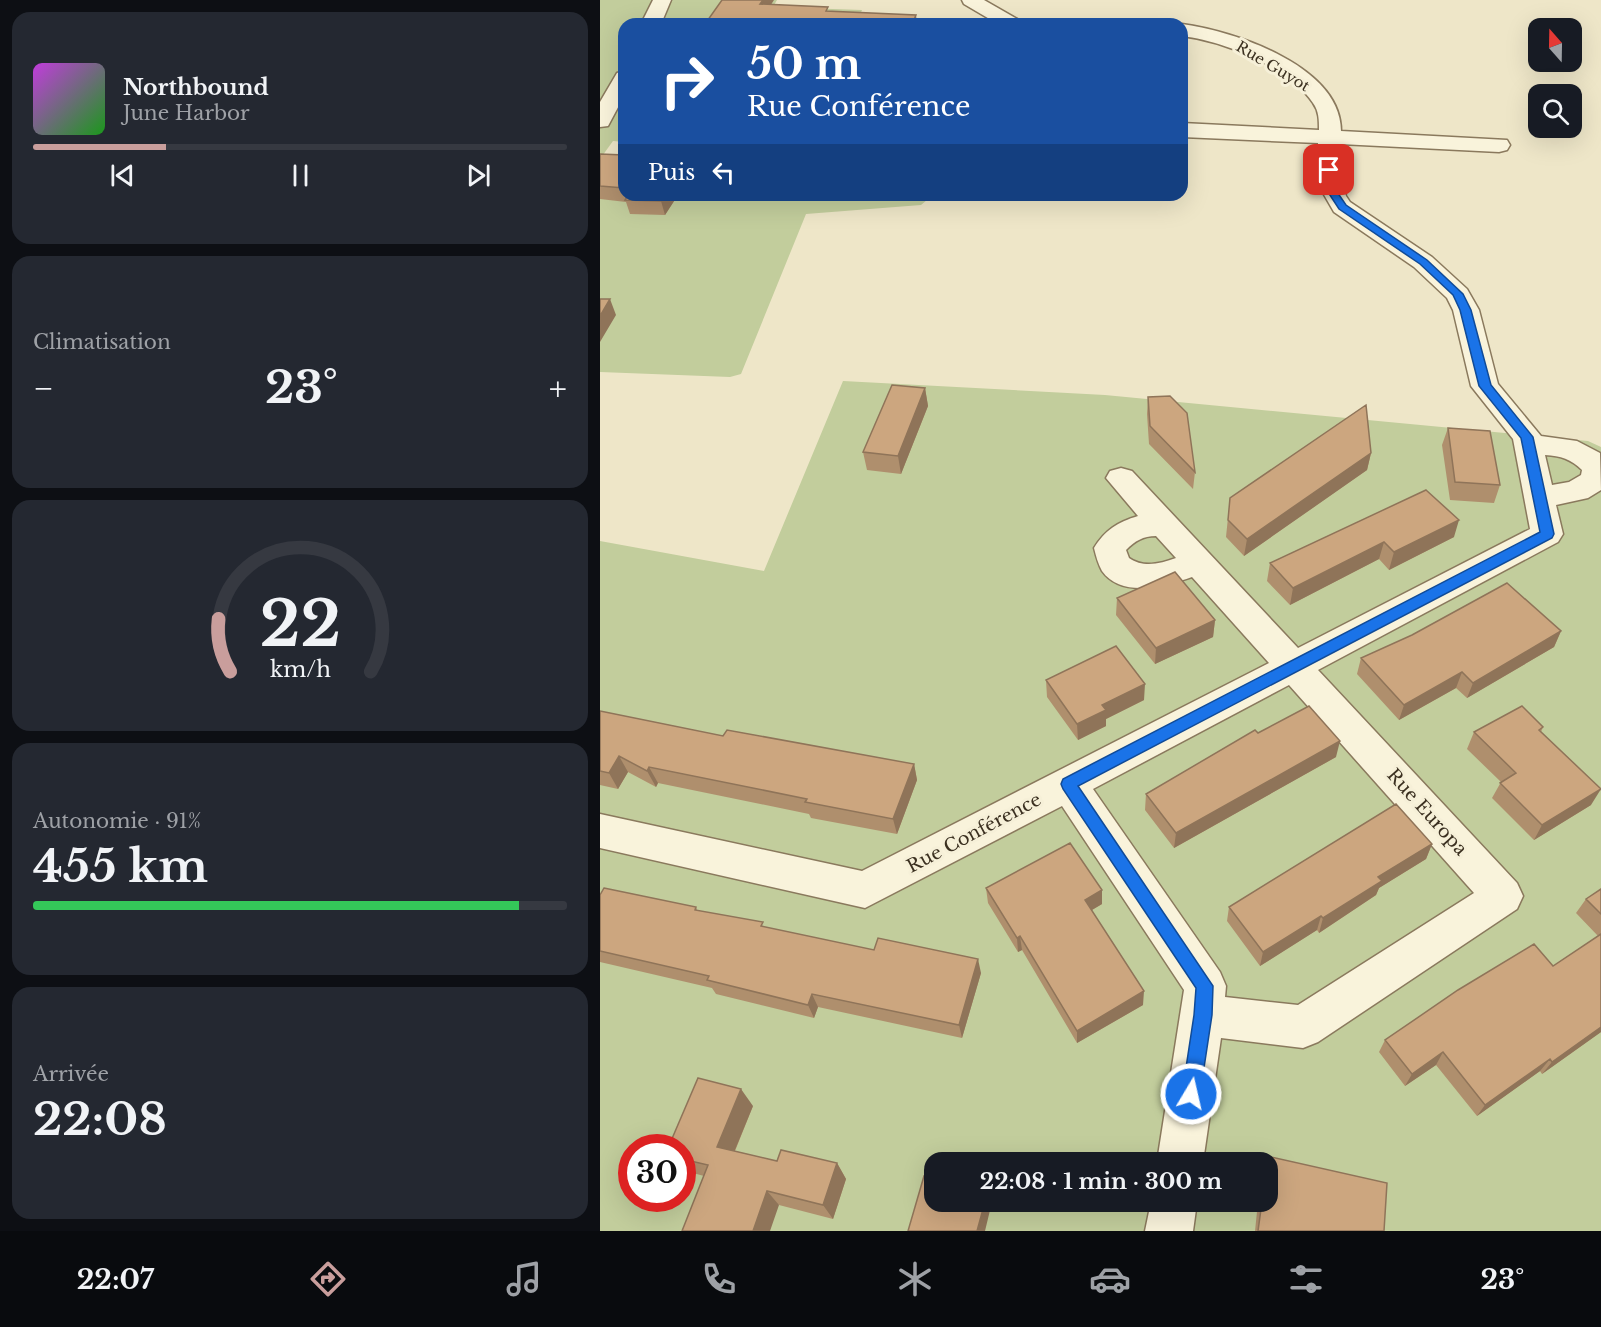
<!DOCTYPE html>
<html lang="fr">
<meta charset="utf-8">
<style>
body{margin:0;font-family:"Libre Baskerville",serif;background:#242831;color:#f1f3f6;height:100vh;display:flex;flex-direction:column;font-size:22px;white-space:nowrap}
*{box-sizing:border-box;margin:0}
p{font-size:20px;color:#9ea1a6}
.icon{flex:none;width:33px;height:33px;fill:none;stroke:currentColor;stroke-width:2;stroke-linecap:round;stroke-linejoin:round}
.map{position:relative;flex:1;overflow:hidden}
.panel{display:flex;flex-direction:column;gap:12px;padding:12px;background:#0d0f14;width:600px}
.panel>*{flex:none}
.banner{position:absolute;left:18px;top:18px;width:570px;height:183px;border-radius:18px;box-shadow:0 6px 24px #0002;background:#1a4fa0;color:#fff;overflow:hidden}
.needle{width:39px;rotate:340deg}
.tools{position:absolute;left:928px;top:18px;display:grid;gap:12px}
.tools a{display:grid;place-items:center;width:54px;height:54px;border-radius:12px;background:#171b24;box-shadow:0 6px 24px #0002;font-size:30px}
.speed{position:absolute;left:18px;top:1134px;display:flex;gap:12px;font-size:30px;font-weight:700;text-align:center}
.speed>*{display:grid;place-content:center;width:78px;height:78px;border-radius:50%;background:#171b24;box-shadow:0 6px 24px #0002;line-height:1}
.speed .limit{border:9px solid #d22;background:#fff;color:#111}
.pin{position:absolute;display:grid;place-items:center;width:51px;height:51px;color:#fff;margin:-26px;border-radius:12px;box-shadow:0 3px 9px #0006}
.me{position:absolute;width:66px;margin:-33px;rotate:9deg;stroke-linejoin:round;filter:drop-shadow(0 0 4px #0008)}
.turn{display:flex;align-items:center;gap:21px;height:126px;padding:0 30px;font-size:27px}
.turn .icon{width:78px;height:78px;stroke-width:2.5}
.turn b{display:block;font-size:42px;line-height:51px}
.then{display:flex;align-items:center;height:57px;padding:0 30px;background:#0003;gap:12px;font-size:22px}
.big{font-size:45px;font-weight:700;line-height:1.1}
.panel .widget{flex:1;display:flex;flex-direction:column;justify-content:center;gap:9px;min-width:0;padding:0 21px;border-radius:18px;background:#242831}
.panel .dial{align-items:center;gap:0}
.dial svg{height:156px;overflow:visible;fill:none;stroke:#363941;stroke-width:7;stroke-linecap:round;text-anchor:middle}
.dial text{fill:#f1f3f6;stroke:none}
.song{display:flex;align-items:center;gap:18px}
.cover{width:72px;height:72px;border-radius:9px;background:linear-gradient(135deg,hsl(290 70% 55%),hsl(120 70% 35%))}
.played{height:6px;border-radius:3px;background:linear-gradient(90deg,#c99e9c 25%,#363941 25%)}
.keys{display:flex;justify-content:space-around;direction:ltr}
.heat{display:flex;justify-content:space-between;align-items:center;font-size:33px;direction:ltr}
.charge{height:9px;border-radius:4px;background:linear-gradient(90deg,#34c759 91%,#363941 0)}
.trip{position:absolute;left:324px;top:1152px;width:354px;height:60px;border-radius:18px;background:#171b24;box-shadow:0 6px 24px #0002;font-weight:700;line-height:60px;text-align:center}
.tabs{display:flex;height:96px;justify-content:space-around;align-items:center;background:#090b0e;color:#9ea1a6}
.tabs .icon{width:42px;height:42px}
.tabs .active{color:#c99e9c}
.tabs b{font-size:27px;color:#f1f3f6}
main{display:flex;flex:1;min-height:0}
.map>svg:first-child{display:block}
.green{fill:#c2cd9c;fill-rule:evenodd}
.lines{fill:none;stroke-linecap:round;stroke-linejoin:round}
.minor-casing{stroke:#8a795d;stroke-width:3}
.minor{fill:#f9f3db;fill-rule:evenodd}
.wall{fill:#af8f6d}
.shaded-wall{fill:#8f7459}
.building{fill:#cca67f;stroke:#8f7459;stroke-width:1.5}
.route{fill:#1a73e8;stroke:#114b97;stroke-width:1.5}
.labels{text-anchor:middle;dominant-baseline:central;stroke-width:6;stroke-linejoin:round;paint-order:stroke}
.far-street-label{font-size:15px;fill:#3b3020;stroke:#f6f0d8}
.street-label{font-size:18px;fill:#3b3020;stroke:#f6f0d8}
</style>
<main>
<section class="panel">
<div class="widget">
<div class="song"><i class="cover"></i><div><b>Northbound</b><p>June Harbor</p></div></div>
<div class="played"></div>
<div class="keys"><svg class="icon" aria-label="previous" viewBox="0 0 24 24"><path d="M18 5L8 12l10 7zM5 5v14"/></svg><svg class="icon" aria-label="pause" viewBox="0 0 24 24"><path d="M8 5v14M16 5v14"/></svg><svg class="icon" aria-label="next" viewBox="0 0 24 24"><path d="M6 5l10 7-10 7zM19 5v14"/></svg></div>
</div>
<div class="widget"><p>Climatisation</p>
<div class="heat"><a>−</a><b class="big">23°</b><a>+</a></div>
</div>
<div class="widget dial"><svg viewBox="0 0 100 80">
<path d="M14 69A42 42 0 1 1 86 69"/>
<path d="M14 69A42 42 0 0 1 8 42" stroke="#c99e9c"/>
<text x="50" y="56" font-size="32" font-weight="700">22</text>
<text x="50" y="72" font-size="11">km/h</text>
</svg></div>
<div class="widget"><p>Autonomie · 91%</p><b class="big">455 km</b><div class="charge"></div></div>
<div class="widget"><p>Arrivée</p><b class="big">22:08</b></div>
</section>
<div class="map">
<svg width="1001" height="1231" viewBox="0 0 1001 1231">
<rect width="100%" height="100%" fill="#eee6c8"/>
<path class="green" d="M 0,0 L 177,0 L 173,7 L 262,10 L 258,20 L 340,24 L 24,24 L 24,142 L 13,141 L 0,159 Z
M 0,161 L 24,195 L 333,195 L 321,205 L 206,214 L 141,374 L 130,377 L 0,372 Z
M 243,381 L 505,395 L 988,441 L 1001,447 L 1001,1231 L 0,1231 L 0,541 L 164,571 ZM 32,1148 L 82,1148 L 82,1198 L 32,1198 ZM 334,1162 L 668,1162 L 668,1202 L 334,1202 Z"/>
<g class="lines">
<defs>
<path id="minor" d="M 53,0 L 71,0 L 61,24 L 41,24 Z
M 362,0 L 384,0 L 419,20 L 422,24 L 398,24 L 364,4 Z
M 582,24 C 634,31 741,66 741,131 L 907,140 L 910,145 L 907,150 L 899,152 L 740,144 L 740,174 L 746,196 L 750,202 L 832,257 L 867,289 L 879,310 L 898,384 L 941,436 L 977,441 L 1000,453 L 1001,490 L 988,498 L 956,505 L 963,534 L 958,542 L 718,670 L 917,883 L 923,896 L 917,909 L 718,1042 L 703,1048 L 621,1038 L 603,1162 L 557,1162 L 584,990 L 462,806 L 265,908 L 0,848 L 0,814 L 262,871 L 669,663 L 592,577 C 566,586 522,599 502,571 C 498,564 496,556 494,548 C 505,530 518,522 538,516 L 506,478 L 510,471 L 521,468 L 532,471 L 698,648 L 930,529 L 913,439 L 871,386 L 853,310 L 847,298 L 814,267 L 734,212 L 719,186 L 718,143 L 582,137 L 582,123 L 719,130 C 719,120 719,111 713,103 C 689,67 623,41 582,36 ZM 945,455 C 961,456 971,459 982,470 L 981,475 L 969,482 L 952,485 ZM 556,536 L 576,558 C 560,564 543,568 529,558 L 526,550 C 535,541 543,536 556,536 ZM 689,685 L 874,893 L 698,1005 L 625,997 L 626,986 L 620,972 L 493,789 Z
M 24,71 L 24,96 L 8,126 L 0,127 L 0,102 L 17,73 Z
M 551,1202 L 597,1202 L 593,1231 L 545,1231 Z"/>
</defs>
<use href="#minor" class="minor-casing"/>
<use href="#minor" class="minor"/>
</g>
<path class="wall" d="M 0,154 L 24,155 L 24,195 L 78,195 L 65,215 L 30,214 L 26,202 L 0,199 Z
M 325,388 L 328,406 L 301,474 L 267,470 L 263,452 Z
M 548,397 L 595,472 L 593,489 L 549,444 L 547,414 Z
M 848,428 L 900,485 L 894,503 L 850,500 L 842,445 Z
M 771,453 L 767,470 L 644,556 L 626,537 L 630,498 Z
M 826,490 L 854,537 L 789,570 L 779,559 L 690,605 L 667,581 L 670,563 Z
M 517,598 L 615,620 L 613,637 L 555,664 L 516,615 Z
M 961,631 L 954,647 L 867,698 L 856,688 L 799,720 L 757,674 L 761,658 Z
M 446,680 L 544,700 L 506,719 L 506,726 L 478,740 L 447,697 Z
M 0,711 L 123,736 L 314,764 L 317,780 L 297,834 L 211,818 L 209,814 L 58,783 L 56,787 L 28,772 L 18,789 L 0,785 Z
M 943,727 L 941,732 L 991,805 L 934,840 L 892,798 L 901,782 L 867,749 L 874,732 Z
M 658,733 L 736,757 L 574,848 L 545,810 L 546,794 Z
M 832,844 L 826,859 L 779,888 L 776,895 L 719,933 L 717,930 L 660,966 L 627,921 L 629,907 Z
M 386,888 L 502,890 L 502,904 L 492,910 L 543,1005 L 477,1043 L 422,950 L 418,952 L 388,903 Z
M 1001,889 L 1001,1032 L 942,1074 L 940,1071 L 877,1116 L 836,1065 L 805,1086 L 779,1052 L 785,1040 L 953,966 L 998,936 L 976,913 L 986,899 Z
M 0,895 L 96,907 L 97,910 L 165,927 L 381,973 L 362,1038 L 218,1007 L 214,1018 L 116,994 L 112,988 L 0,962 Z
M 153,1106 L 135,1151 L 177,1161 L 237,1163 L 246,1179 L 233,1219 L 179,1205 L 104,1176 L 82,1170 L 82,1148 Z
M 667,1156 L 784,1231 L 655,1231 L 658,1202 L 668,1202 L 668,1162 L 665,1162 Z"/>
<path class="shaded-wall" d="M 163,0 L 174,0 L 163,17 L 160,4 Z
M 316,15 L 317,24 L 312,24 Z
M 65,195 L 78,195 L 65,215 L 61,201 Z
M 10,299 L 16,315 L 0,342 L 0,316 Z
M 325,388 L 328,406 L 301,474 L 298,456 Z
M 771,453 L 767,470 L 644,556 L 647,539 Z
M 859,520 L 854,537 L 789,570 L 794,552 Z
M 784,542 L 779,559 L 690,605 L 693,588 Z
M 615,620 L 613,637 L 555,664 L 556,648 Z
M 961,631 L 954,647 L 867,698 L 873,683 Z
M 862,672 L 856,688 L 799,720 L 804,705 Z
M 545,684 L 544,700 L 506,719 L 506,726 L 478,740 L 477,724 L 502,705 Z
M 740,741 L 736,757 L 574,848 L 576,833 Z
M 19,756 L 28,772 L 18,789 L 9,773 Z
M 314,764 L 317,780 L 297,834 L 293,819 Z
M 49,767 L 58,783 L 56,787 L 47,771 Z
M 1001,789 L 991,805 L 934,840 L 942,825 Z
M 832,844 L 826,859 L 779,888 L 776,895 L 719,933 L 723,918 L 778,877 Z
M 502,890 L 502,904 L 485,914 L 485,900 Z
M 721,916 L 717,930 L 660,966 L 663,952 Z
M 420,936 L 422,950 L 418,952 L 417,938 Z
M 378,959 L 381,973 L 362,1038 L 359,1025 Z
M 544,991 L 543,1005 L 477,1043 L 477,1031 Z
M 212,994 L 218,1007 L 214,1018 L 208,1005 Z
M 1001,1027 L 1001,1032 L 942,1074 L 952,1062 Z
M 843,1052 L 836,1065 L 805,1086 L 812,1074 Z
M 950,1059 L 940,1071 L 877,1116 L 885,1105 Z
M 141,1089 L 153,1106 L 130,1162 L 117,1147 Z
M 237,1163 L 246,1179 L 233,1219 L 223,1205 Z
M 167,1191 L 179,1205 L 170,1231 L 153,1231 Z
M 385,1202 L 390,1202 L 391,1206 L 385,1231 L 377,1231 Z"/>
<path class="building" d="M 122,0 L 163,0 L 160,4 L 228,7 L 226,11 L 316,15 L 312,24 L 105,24 Z
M 0,154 L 24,155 L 24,188 L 0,186 Z
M 28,195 L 65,195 L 61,201 L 25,200 Z
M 0,299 L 10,299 L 0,316 Z
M 292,385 L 325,388 L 298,456 L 263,452 Z
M 570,396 L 587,413 L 595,472 L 550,426 L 548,397 Z
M 766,405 L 771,453 L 647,539 L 628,520 L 630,498 Z
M 848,428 L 890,431 L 900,485 L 855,482 Z
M 826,490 L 859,520 L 794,552 L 784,542 L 693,588 L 670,563 Z
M 575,572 L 615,620 L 556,648 L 517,598 Z
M 907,583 L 961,631 L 873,683 L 862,672 L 804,705 L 761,658 L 812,635 Z
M 516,646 L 545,684 L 502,705 L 506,710 L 477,724 L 446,680 Z
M 709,706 L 740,741 L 576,833 L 546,794 L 655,730 L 658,733 Z
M 922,706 L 943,727 L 939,730 L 1001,789 L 942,825 L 900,783 L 916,773 L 874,732 Z
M 0,711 L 123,736 L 127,730 L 314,764 L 293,819 L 205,802 L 207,799 L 49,767 L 47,771 L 19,756 L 9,773 L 0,771 Z
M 796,804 L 832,844 L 778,877 L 782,881 L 723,918 L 721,916 L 663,952 L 629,907 Z
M 470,843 L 502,890 L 485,900 L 544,991 L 477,1031 L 420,936 L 417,938 L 386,888 Z
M 4,888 L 96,907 L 95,910 L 163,922 L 161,926 L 274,950 L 278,938 L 378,959 L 359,1025 L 212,994 L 208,1005 L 107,980 L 109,976 L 0,951 L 0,895 Z
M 1001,889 L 1001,914 L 986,899 Z
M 1001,934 L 1001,1027 L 952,1062 L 950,1059 L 885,1105 L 843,1052 L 812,1074 L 785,1040 L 858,990 L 934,944 L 953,966 Z
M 98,1078 L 141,1089 L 117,1147 L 177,1161 L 181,1150 L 237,1163 L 223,1205 L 167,1191 L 153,1231 L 82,1231 L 108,1165 L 82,1159 L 82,1148 L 68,1148 Z
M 667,1156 L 787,1183 L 784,1231 L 658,1231 L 662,1202 L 668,1202 L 668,1162 L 667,1162 Z
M 324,1176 L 334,1179 L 334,1202 L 385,1202 L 377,1231 L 308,1231 Z"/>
<path class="route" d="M 729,167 L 734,170 L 733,186 L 746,205 L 827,260 L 863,294 L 871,310 L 891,385 L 933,437 L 954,534 L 952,538 L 478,786 L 613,986 L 612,1015 L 600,1094 L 597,1100 L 591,1103 L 584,1100 L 582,1094 L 594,1015 L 596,988 L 463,789 L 461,784 L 463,779 L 940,532 L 921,438 L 879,386 L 860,310 L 853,295 L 820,264 L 739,209 L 724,186 L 724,170 Z"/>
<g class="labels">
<g class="far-street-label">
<text transform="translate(673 66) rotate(31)">Rue Guyot</text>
</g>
<g class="street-label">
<text transform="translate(827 812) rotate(48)">Rue Europa</text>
<text transform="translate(374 833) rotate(-28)">Rue Conférence</text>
</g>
</g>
</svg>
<div class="tools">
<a><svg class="needle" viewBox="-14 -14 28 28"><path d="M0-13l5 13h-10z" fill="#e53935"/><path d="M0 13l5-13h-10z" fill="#9ea1a6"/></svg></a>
<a><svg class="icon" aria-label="search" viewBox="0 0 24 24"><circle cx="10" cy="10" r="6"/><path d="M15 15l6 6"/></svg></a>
</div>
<div class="speed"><div class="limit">30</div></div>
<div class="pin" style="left:729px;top:170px;background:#d93025"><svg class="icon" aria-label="arrive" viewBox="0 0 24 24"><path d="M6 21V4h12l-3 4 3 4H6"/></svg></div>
<svg class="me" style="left:591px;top:1094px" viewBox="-20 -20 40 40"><circle r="17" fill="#1a73e8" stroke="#fff" stroke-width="3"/><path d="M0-11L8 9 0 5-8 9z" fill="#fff"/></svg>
<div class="trip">22:08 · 1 min · 300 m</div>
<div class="banner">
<div class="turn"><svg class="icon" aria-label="right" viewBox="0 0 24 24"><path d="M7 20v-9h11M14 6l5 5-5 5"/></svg><div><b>50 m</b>Rue Conférence</div></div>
<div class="then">Puis<svg class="icon" aria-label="left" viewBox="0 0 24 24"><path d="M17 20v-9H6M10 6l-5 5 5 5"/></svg></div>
</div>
</div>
</main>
<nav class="tabs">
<b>22:07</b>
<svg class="icon active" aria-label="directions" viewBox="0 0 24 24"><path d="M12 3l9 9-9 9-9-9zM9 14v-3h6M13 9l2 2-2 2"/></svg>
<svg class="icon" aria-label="music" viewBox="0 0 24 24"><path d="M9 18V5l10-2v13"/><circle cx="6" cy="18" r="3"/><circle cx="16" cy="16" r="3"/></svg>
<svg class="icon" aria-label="phone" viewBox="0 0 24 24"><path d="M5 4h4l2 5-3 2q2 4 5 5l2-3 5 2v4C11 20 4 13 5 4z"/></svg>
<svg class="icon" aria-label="climate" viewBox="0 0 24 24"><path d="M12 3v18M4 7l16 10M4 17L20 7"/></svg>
<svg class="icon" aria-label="car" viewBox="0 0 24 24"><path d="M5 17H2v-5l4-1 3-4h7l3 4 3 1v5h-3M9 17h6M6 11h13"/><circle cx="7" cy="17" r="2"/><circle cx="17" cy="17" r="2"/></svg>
<svg class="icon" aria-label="filters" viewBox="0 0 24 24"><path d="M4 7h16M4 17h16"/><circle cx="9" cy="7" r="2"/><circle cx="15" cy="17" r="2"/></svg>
<b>23°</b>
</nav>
